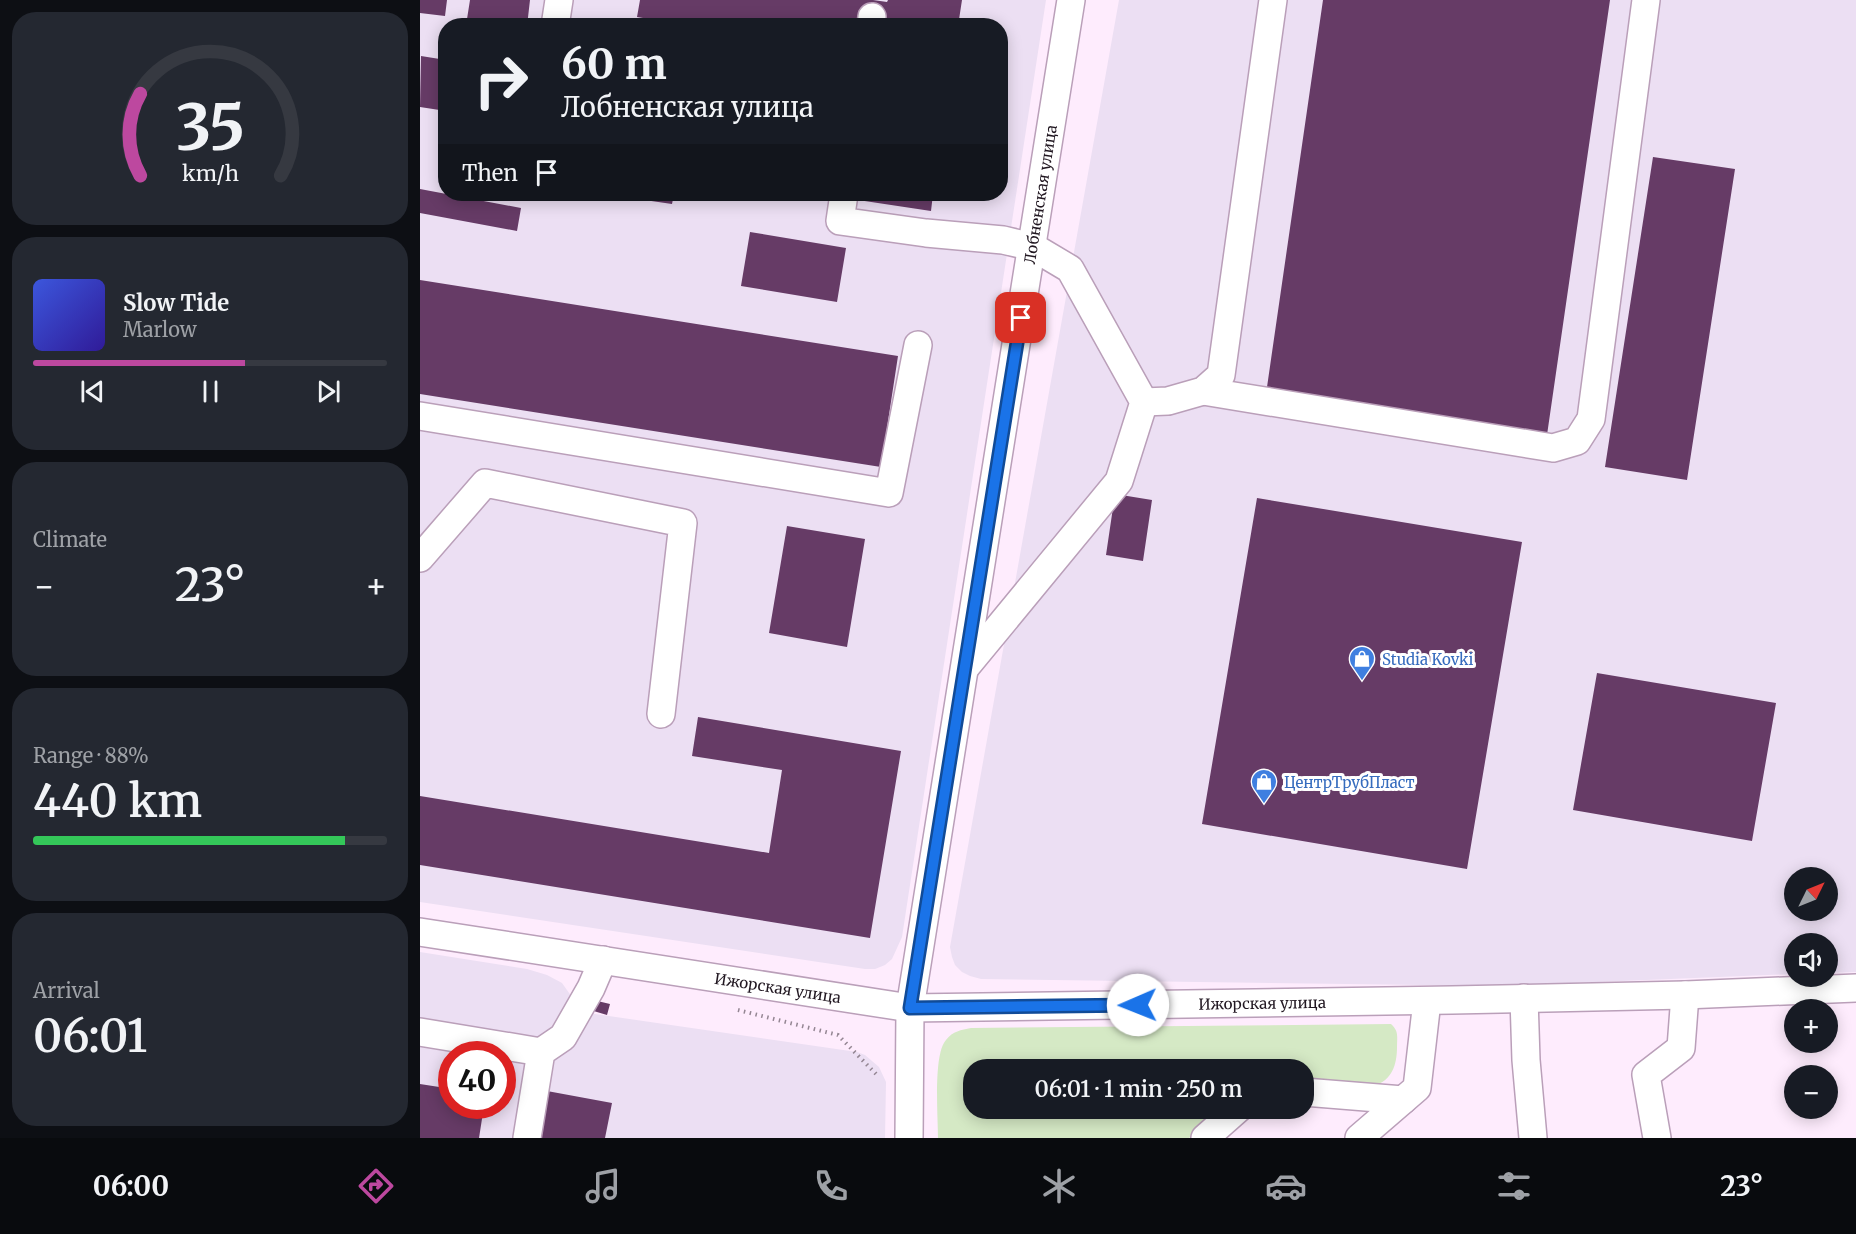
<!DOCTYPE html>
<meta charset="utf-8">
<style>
body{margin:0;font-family:Merriweather,serif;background:#242831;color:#f1f3f6;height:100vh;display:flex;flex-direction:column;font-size:22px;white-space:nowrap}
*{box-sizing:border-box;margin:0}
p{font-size:20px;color:#9ea1a6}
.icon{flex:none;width:33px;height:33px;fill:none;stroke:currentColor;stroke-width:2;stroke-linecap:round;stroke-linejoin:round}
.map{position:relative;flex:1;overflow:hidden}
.drawer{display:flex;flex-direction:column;gap:12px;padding:12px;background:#0d0f14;width:420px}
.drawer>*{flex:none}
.top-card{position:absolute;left:18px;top:18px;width:570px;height:183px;border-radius:24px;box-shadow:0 3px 15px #0003;background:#171b24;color:#f1f3f6;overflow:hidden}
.needle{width:39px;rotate:47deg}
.controls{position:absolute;left:1364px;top:867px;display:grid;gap:12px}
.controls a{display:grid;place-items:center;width:54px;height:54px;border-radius:50%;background:#171b24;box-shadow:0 3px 15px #0003;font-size:30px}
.speed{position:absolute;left:18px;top:1041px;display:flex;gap:12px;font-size:30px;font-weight:700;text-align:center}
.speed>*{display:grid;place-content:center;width:78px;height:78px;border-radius:50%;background:#171b24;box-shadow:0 3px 15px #0003;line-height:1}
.speed .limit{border:9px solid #d22;background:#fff;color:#111}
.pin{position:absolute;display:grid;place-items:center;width:51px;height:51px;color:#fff;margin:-26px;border-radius:12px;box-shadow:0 3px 9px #0006}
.me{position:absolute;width:66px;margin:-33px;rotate:269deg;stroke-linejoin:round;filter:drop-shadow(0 0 4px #0008)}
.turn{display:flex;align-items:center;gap:21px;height:126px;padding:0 24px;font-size:27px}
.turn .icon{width:78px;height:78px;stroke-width:2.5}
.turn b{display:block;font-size:42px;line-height:51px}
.then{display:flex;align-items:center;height:57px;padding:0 24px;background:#0003;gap:12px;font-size:22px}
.big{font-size:45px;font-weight:600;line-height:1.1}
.drawer .tile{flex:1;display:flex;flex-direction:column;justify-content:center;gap:9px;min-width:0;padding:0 21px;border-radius:24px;background:#242831}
.drawer .dial{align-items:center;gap:0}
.dial svg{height:156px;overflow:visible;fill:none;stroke:#363941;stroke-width:7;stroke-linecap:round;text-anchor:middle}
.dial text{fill:#f1f3f6;stroke:none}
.song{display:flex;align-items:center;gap:18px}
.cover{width:72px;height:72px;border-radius:9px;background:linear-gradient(135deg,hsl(230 70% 55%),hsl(250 70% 35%))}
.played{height:6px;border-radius:3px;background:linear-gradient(90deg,#bd489f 60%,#363941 60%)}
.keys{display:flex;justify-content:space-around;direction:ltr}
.heat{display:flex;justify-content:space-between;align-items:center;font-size:33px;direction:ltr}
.charge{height:9px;border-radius:4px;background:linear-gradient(90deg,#34c759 88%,#363941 0)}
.trip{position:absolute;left:543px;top:1059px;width:351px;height:60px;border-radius:24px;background:#171b24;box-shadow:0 3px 15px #0003;font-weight:600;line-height:60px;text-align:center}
.menu{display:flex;height:96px;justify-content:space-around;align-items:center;background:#090b0e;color:#9ea1a6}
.menu .icon{width:42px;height:42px}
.menu .active{color:#bd489f}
.menu b{font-size:27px;color:#f1f3f6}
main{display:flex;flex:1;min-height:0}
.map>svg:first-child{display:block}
.industrial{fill:#ecdff3;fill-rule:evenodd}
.green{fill:#d5e9c5}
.building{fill:#663b66}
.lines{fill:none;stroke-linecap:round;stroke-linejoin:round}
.minor-casing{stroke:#ba9fb9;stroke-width:30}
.path{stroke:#948693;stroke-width:4;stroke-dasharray:1.5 4.5;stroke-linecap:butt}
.minor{stroke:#fff;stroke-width:27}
.route-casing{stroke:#114b97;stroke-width:15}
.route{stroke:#1a73e8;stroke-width:10}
.labels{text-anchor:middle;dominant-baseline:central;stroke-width:6;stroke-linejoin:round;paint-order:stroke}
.street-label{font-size:15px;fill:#211721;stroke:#fff}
.shop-label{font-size:15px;fill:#366cbe;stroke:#fff;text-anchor:start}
</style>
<main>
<section class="drawer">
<div class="tile dial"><svg viewBox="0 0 100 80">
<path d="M14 69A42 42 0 1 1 86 69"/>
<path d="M14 69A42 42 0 0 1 14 27" stroke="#bd489f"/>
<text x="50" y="56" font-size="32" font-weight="700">35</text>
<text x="50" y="72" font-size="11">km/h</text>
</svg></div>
<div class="tile">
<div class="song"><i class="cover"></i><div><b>Slow Tide</b><p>Marlow</p></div></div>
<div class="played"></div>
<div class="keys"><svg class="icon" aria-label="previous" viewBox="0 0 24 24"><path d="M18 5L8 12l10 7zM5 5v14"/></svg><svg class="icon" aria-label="pause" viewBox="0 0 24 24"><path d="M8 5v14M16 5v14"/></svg><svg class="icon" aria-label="next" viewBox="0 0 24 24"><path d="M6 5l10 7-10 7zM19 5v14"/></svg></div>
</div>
<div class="tile"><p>Climate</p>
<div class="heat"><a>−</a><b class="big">23°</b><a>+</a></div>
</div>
<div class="tile"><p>Range · 88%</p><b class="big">440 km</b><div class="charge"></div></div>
<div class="tile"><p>Arrival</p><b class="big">06:01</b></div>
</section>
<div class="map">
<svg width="1436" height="1138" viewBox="0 0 1436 1138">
<rect width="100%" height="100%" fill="#feecfd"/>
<path class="industrial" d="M 0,0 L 626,0 L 482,937 L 472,959 L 465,965 L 455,969 L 445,969 L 0,902 ZM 26,26 L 580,26 L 580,194 L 26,194 Z
M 699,0 L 1436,0 L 1436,972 L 1407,973 L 1407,944 L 1374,944 L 1374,974 L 1080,986 L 561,979 L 550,976 L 542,972 L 535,965 L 532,957 L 530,947 ZM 1374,878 L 1407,878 L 1407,910 L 1374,910 Z
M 0,952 L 107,969 L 127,975 L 142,983 L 159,1007 L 175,1014 L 437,1052 L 445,1055 L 459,1067 L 466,1082 L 465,1138 L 0,1138 ZM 32,1054 L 82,1054 L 82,1106 L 32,1106 Z"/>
<path class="green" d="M 971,1024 C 979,1031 977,1037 977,1047 C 977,1065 972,1080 954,1086 L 884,1081 L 884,1070 L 554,1070 L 554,1108 L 802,1109 L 769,1138 L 518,1138 C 518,1117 513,1054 526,1040 C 533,1031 541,1030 551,1028 Z"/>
<path class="building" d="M 0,0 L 27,0 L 25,16 L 0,13 Z
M 50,0 L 110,0 L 107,26 L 47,19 Z
M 220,0 L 453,0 L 467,2 L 468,0 L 542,0 L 538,26 L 271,26 L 217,17 Z
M 903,0 L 1190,0 L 1127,435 L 846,394 Z
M 1,56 L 26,60 L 26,111 L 0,107 Z
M 1233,157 L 1315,169 L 1267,480 L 1185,467 Z
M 0,189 L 101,208 L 97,231 L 0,213 Z
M 190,194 L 254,194 L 252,204 L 190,195 Z
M 439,194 L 513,194 L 511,211 L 438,200 Z
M 330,232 L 426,248 L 417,302 L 321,286 Z
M 0,280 L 478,356 L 461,467 L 0,394 Z
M 695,494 L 732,500 L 723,561 L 686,555 Z
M 837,498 L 1102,542 L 1047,869 L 782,824 Z
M 367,526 L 445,539 L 427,647 L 349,633 Z
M 1177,673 L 1356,703 L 1332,841 L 1153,810 Z
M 278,717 L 481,751 L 450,938 L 0,865 L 0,796 L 349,853 L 362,770 L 272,756 Z
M 169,999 L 190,1004 L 187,1015 L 167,1009 Z
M 0,1084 L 32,1089 L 32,1106 L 64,1106 L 59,1138 L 0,1138 Z
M 127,1091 L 192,1103 L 185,1138 L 118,1138 Z"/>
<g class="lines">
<defs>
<g id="minor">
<path d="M 135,26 L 139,0"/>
<path d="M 451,26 L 452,17"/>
<path d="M 424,194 L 420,221 L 506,233 L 583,240 L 613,247 L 650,269 L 724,402 L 699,481 L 545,668"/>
<path d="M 783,391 L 1133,448 L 1157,441 L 1171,419 L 1226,0"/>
<path d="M 724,402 L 748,401 L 783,391 L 801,375 L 853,0"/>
<path d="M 0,416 L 469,493 L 498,345"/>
<path d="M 0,558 L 65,483 L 263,523 L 241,714"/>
<path id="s1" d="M 0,932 L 490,1008 L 1032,1000 L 1265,995 L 1436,988"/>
<path d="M 1104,998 L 1106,1060 L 1113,1138"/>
<path d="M 0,1032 L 121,1052"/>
<path d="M 884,1092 L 983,1100"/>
<path d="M 107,1138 L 121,1052 L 143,1037 L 171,988 L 183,960"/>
<path id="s2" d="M 489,1138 L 490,1008 L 651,0"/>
<path d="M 785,1138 L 819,1108"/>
<path d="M 939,1138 L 997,1088 L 1007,1001"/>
<path d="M 1237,1138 L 1226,1075 L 1261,1048 L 1265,995"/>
</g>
</defs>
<use href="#minor" class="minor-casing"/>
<path class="path" d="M 318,1010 L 418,1035 L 457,1075"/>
<use href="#minor" class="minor"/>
</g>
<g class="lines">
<defs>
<path id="route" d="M 601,318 L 490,1008 L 718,1005"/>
</defs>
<use href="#route" class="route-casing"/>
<use href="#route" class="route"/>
</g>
<defs>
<symbol id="shop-pin" viewBox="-11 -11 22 30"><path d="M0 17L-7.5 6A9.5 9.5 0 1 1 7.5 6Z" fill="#3f7fe0" stroke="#fff"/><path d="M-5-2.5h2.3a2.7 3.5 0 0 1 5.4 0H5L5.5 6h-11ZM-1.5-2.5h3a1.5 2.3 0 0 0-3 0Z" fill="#fff"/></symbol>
</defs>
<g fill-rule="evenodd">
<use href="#shop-pin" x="927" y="644" width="30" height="40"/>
<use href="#shop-pin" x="829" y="767" width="30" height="40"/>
</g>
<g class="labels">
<g class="street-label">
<text stroke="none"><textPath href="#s2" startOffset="954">Лобненская улица</textPath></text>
<text stroke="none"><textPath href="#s1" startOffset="362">Ижорская улица</textPath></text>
<text stroke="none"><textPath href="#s1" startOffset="848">Ижорская улица</textPath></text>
</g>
<g class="shop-label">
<text x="962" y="659">Studia Kovki</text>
<text x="864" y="782">ЦентрТрубПласт</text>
</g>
</g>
</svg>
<div class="controls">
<a><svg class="needle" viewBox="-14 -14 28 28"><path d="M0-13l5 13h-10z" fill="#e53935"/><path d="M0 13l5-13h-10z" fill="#9ea1a6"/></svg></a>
<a><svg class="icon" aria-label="sound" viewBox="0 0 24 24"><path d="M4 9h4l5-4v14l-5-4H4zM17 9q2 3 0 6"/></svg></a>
<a>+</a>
<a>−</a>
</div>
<div class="speed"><div class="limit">40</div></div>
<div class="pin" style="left:601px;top:318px;background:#d93025"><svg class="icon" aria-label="arrive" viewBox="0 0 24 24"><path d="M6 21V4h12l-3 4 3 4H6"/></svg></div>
<svg class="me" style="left:718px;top:1005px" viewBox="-20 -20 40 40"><circle r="19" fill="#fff"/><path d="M0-13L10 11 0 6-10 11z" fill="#1a73e8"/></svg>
<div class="trip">06:01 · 1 min · 250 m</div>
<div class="top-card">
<div class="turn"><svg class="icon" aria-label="right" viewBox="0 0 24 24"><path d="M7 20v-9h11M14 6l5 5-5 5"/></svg><div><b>60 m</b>Лобненская улица</div></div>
<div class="then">Then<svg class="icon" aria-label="arrive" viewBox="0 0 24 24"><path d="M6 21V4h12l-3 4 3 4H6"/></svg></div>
</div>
</div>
</main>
<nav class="menu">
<b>06:00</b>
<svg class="icon active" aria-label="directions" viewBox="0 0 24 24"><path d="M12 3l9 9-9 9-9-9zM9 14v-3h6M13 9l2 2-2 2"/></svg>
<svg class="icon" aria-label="music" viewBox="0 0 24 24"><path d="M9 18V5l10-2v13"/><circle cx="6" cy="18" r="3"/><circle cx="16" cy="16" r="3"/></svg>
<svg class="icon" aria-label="phone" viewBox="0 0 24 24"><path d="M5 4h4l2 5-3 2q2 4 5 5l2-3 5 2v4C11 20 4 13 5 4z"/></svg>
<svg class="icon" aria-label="climate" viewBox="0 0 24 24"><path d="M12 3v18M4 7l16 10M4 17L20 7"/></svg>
<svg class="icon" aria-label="car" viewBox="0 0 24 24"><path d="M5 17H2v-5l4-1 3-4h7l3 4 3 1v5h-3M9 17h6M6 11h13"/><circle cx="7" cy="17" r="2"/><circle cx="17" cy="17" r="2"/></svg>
<svg class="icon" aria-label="filters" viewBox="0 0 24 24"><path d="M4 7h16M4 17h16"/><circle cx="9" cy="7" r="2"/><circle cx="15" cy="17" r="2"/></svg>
<b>23°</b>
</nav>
